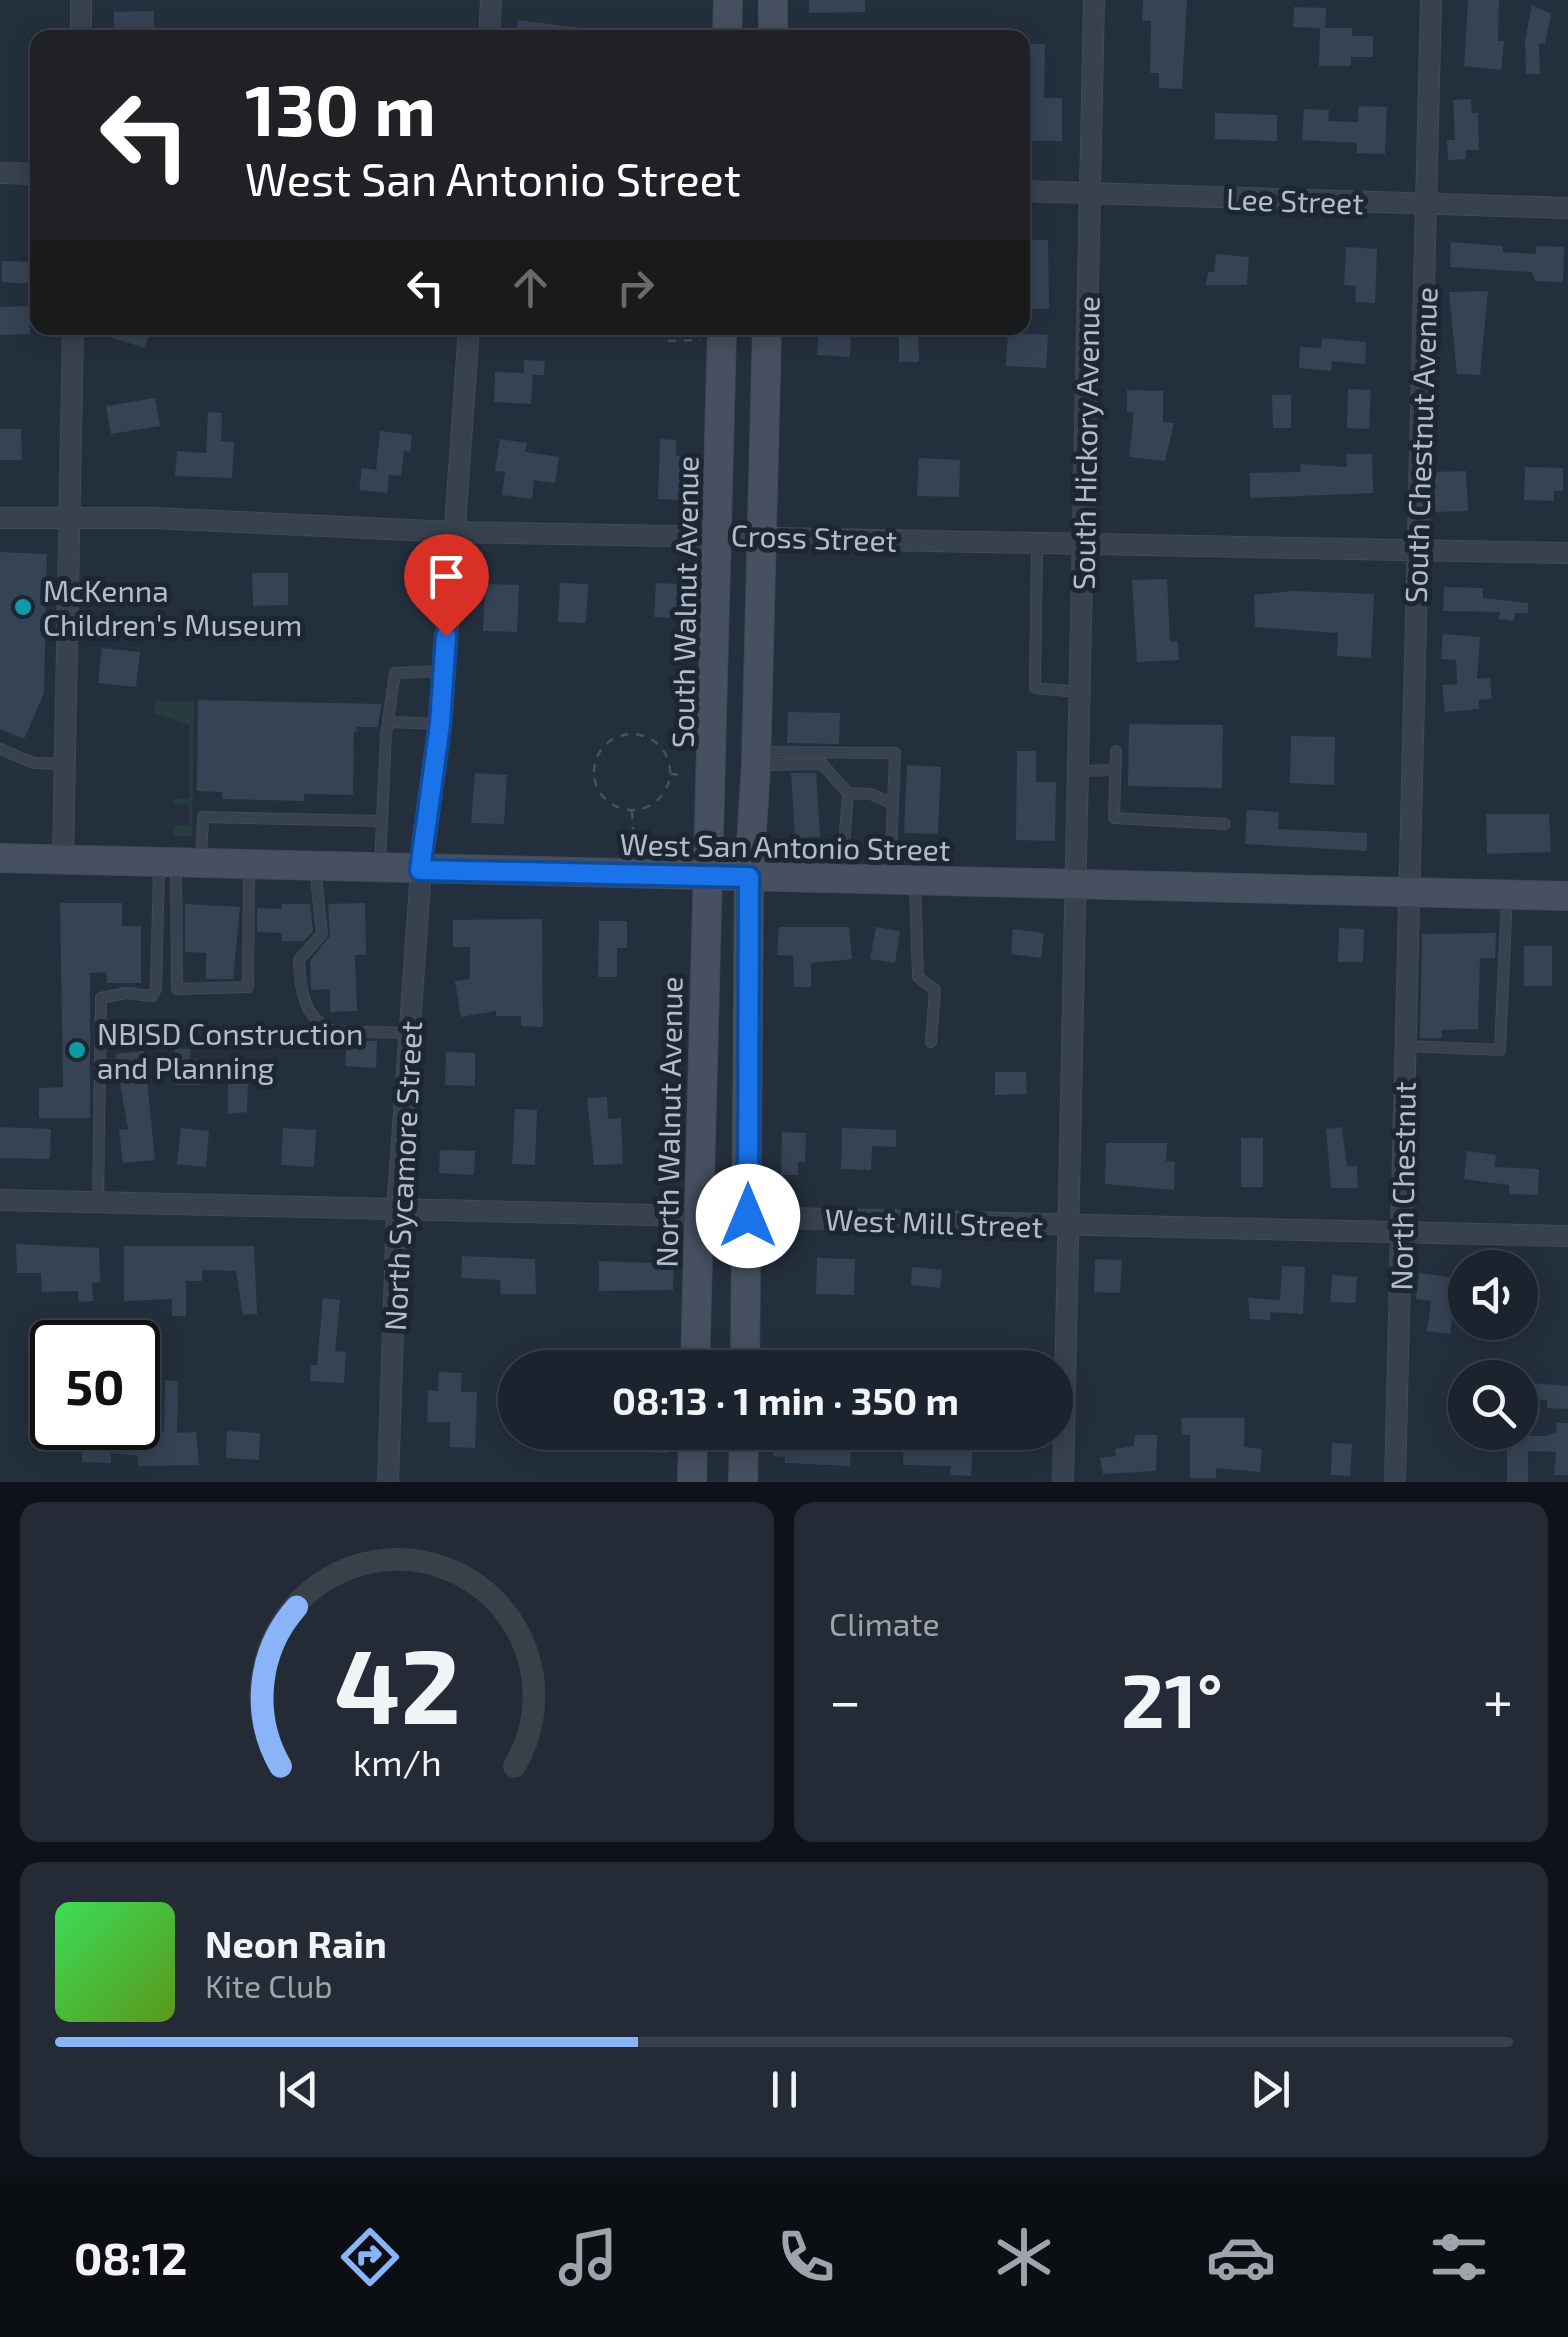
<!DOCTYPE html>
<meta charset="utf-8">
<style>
body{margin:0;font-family:"Exo 2",sans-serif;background:#242b36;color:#f1f3f6;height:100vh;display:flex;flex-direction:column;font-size:38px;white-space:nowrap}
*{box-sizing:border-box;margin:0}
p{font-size:32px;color:#a0a4aa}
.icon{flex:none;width:55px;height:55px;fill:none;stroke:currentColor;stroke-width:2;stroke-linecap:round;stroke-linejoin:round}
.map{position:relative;height:1482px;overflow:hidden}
.drawer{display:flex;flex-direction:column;gap:20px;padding:20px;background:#0f1319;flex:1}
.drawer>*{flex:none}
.banner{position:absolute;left:30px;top:30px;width:1000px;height:305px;border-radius:20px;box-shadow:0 5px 25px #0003,0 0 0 2px #39404a;background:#202124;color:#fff;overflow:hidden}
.controls{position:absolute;left:1448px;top:1250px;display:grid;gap:20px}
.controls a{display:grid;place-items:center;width:90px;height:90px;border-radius:50%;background:#1b232e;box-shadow:0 5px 25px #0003,0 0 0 2px #39404a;font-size:50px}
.speed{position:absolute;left:30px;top:1320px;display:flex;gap:20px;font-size:50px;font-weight:700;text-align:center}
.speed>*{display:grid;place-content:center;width:130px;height:130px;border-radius:50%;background:#1b232e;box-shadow:0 5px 25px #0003,0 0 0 2px #39404a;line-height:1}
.speed .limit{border:5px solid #111;border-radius:15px;background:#fff;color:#111}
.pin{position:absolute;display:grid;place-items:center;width:85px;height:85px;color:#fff;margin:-102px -42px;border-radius:50% 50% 50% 0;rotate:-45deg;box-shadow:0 0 10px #0007}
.pin .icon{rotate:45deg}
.me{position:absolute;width:110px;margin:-55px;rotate:0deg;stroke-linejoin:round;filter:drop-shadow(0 0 8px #0008)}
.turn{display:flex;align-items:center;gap:35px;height:210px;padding:0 50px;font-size:45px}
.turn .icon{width:130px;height:130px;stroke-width:2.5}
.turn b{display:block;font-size:70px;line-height:85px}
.lanes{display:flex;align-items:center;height:95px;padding:0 50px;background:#0003;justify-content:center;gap:50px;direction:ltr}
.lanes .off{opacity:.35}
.big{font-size:75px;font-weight:700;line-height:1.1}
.drawer .card{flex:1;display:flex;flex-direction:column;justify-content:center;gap:15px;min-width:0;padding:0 35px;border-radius:20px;background:#242b36}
.drawer .dial{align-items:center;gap:0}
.dial svg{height:260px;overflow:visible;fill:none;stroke:#39404a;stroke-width:7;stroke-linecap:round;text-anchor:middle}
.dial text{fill:#f1f3f6;stroke:none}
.song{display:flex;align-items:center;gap:30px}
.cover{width:120px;height:120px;border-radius:15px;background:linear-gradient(135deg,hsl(130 70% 55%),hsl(90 70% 35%))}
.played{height:10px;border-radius:5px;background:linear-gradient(90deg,#8ab4f8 40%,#39404a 40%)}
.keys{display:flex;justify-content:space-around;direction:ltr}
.heat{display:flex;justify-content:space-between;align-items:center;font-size:55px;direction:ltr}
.drawer .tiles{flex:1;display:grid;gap:20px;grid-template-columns:1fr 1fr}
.card:last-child{grid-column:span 2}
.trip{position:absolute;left:498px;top:1350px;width:575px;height:100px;border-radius:50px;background:#1b232e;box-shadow:0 5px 25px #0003,0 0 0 2px #39404a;font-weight:700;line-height:100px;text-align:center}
.dock{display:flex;height:160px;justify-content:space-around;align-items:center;background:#0b0e12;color:#a0a4aa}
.dock .icon{width:70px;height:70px}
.dock .on{color:#8ab4f8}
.dock b{font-size:45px;color:#f1f3f6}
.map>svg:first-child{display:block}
.green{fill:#263c3f}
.building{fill:#364354}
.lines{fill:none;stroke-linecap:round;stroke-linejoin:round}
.lane-casing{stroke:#414a57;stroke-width:12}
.street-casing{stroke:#414a57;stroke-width:22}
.secondary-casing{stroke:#414a57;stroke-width:30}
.path{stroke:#3f5557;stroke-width:2.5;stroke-dasharray:8 8;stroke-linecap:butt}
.lane{stroke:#38414e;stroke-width:10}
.street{stroke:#38414e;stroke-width:20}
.secondary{stroke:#465061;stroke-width:28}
.route-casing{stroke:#114b97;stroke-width:25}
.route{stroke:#1a73e8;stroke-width:18}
.culture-dot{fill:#0f9aa8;stroke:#1d2633;stroke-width:4}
.labels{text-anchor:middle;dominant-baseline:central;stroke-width:10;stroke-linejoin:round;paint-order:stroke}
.street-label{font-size:30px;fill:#b4bcc9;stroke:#1d2633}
.poi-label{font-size:30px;fill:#b4bcc9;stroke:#1d2633;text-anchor:start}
</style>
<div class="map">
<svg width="1568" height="1482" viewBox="0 0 1568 1482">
<rect width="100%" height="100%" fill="#242f3e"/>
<path class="green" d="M 155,701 L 194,701 L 192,836 L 173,836 L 174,826 L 189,825 L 189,805 L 174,804 L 173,800 L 189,798 L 190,725 L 155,714 Z"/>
<path class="building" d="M 809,0 L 865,0 L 865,12 L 809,13 Z
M 1143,0 L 1187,0 L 1182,89 L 1159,88 L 1159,73 L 1150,73 L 1151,21 L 1142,20 Z
M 1468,0 L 1499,0 L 1498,41 L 1504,41 L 1501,70 L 1464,66 Z
M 1532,5 L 1551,14 L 1545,44 L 1539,43 L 1540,74 L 1526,74 L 1525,41 Z
M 1294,7 L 1326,8 L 1325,28 L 1352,28 L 1352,36 L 1373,36 L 1373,57 L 1351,57 L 1351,66 L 1319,66 L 1320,28 L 1293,27 Z
M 154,11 L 154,38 L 114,38 L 114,12 Z
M 518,20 L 590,29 L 589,38 L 516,38 Z
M 1027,44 L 1045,44 L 1044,98 L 1062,98 L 1062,141 L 1026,141 Z
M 1471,99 L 1472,113 L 1478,113 L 1479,150 L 1466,150 L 1466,159 L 1448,160 L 1447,140 L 1455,140 L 1453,100 Z
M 1359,106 L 1387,107 L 1385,154 L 1357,153 L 1357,143 L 1302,140 L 1304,109 L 1329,110 L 1328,121 L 1358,122 Z
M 1215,113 L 1277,115 L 1277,141 L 1215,139 Z
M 1026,240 L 1048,240 L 1049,309 L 1026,309 Z
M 1451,242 L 1503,246 L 1503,252 L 1536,254 L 1536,246 L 1564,247 L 1563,282 L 1535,281 L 1532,272 L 1450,267 Z
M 1346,247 L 1377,249 L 1375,303 L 1355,302 L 1356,286 L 1344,285 Z
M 1216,254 L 1249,257 L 1247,285 L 1206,285 L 1208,272 L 1214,272 Z
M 2,261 L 38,262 L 38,284 L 2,282 Z
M 1488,291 L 1480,375 L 1457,374 L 1449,292 Z
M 29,306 L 30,334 L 0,335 L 0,307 Z
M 115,328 L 151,328 L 145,348 L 112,338 Z
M 819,328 L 842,328 L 842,334 L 851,335 L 850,357 L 817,355 Z
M 1008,333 L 1048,335 L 1046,368 L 1006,366 Z
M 899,334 L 918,335 L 919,362 L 899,362 Z
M 1322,338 L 1366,342 L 1365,364 L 1332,361 L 1331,371 L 1299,368 L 1300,347 L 1321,348 Z
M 524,360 L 545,361 L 544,375 L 533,375 L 531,404 L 494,402 L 495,372 L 524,373 Z
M 1348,389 L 1371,390 L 1369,429 L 1347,428 Z
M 1127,390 L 1163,391 L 1163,422 L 1174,423 L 1165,461 L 1129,457 L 1134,412 L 1127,412 Z
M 1272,395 L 1291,395 L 1291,428 L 1273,428 Z
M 155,398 L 160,426 L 111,434 L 106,406 Z
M 208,412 L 222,413 L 221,441 L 234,442 L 232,478 L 175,476 L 177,451 L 206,453 Z
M 0,429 L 21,429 L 22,460 L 0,460 Z
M 380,431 L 412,435 L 410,452 L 404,451 L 401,476 L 389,475 L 387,493 L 359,490 L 362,468 L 376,470 Z
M 500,439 L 527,443 L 525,452 L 559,457 L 555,483 L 534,480 L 532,499 L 502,495 L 505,472 L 495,471 Z
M 660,439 L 676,440 L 676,456 L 683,456 L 681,500 L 658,499 Z
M 1346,454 L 1372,454 L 1373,493 L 1250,498 L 1250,473 L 1300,472 L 1301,464 L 1347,467 Z
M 919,458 L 960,460 L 959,497 L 917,496 Z
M 1525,467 L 1563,468 L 1563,491 L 1554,491 L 1554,501 L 1524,500 Z
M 1466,471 L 1468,511 L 1435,512 L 1434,472 Z
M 0,552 L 47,554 L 44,693 L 24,739 L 0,729 Z
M 252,573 L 288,573 L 288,605 L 253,606 Z
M 1167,579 L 1170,642 L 1178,641 L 1179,660 L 1137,662 L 1132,580 Z
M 560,583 L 588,584 L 586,623 L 558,622 Z
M 656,583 L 679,584 L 677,618 L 654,617 Z
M 485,584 L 519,585 L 517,632 L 483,631 Z
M 1444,587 L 1483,588 L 1483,598 L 1528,603 L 1528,613 L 1515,613 L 1514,621 L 1499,619 L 1500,612 L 1443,611 Z
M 1292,591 L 1374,594 L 1371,658 L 1337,656 L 1338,633 L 1255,627 L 1254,595 Z
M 1443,634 L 1480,637 L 1477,679 L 1490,678 L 1492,699 L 1479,700 L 1479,709 L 1445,712 L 1442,685 L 1457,684 L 1456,660 L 1441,659 Z
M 102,648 L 140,652 L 136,687 L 98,683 Z
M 198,700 L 381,704 L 381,706 L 378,727 L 356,727 L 358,732 L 354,731 L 353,795 L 304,794 L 304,801 L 222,799 L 222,792 L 197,791 Z
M 788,712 L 840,713 L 839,744 L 787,743 Z
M 1129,724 L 1223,725 L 1222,788 L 1128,786 Z
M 1291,736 L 1335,737 L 1334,785 L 1290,783 Z
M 1017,751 L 1036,751 L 1036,782 L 1056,782 L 1055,841 L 1016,840 Z
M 907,765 L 941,767 L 938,834 L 904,833 Z
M 475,773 L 507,775 L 504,824 L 471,823 Z
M 791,773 L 816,773 L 820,837 L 795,838 Z
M 1247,810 L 1279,812 L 1278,829 L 1367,833 L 1367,851 L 1245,844 Z
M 1486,814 L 1549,814 L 1551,852 L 1487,854 Z
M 60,903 L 122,903 L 122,926 L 141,926 L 141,983 L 107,983 L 106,972 L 90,973 L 90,1118 L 39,1118 L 39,1088 L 63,1087 Z
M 365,903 L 366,955 L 355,955 L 357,1011 L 330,1012 L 330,989 L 311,990 L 310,961 L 330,936 L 328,904 Z
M 185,904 L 240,907 L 233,979 L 206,979 L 206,953 L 185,952 Z
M 282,904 L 310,904 L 313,931 L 304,941 L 282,941 L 282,933 L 257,932 L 257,908 L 282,909 Z
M 542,919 L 543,1027 L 521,1026 L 521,1016 L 496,1016 L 496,1011 L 461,1017 L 455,981 L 470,979 L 470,947 L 453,947 L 453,920 Z
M 599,921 L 627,921 L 627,948 L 617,948 L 617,977 L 598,977 Z
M 779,927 L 849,927 L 852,959 L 811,963 L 811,987 L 794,987 L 793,956 L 777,955 Z
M 876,927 L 900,931 L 895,963 L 870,959 Z
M 1339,928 L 1364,929 L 1363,962 L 1338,962 Z
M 1013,929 L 1044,933 L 1041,958 L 1011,954 Z
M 1496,933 L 1495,958 L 1480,958 L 1478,1029 L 1441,1030 L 1442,1038 L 1420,1038 L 1422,934 Z
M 1524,946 L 1552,946 L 1552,986 L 1524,986 Z
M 347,1040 L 377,1041 L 376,1068 L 345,1066 Z
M 175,1048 L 190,1049 L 190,1059 L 201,1059 L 201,1085 L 175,1085 Z
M 144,1051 L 155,1160 L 123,1163 L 119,1130 L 128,1129 L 115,1054 Z
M 446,1052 L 475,1053 L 475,1086 L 445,1085 Z
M 995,1072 L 1026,1072 L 1027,1094 L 995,1095 Z
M 228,1078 L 248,1078 L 247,1112 L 228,1114 Z
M 607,1097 L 608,1119 L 621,1118 L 623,1164 L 594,1165 L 587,1098 Z
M 515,1109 L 537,1110 L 535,1165 L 512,1164 Z
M 0,1127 L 51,1129 L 50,1159 L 0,1158 Z
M 1342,1127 L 1347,1166 L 1357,1166 L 1358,1188 L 1331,1188 L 1326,1129 Z
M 181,1128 L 209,1131 L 206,1167 L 177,1164 Z
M 283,1128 L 316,1130 L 314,1167 L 281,1165 Z
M 842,1128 L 896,1130 L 896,1147 L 872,1146 L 871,1170 L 841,1169 Z
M 782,1132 L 806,1133 L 805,1162 L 798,1162 L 798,1175 L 781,1175 Z
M 1241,1138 L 1263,1138 L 1263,1187 L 1241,1187 Z
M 1106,1143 L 1167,1143 L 1166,1161 L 1175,1162 L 1174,1190 L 1105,1184 Z
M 440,1150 L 475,1151 L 474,1175 L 439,1173 Z
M 1467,1151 L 1496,1155 L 1494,1167 L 1539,1169 L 1538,1195 L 1509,1194 L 1509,1185 L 1464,1179 Z
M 16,1244 L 99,1248 L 100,1282 L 92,1283 L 93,1301 L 79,1302 L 78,1291 L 42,1292 L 41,1273 L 17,1273 Z
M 124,1246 L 254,1246 L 257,1314 L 243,1315 L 236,1271 L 202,1270 L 202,1281 L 186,1281 L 186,1316 L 172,1316 L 172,1299 L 124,1301 Z
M 462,1256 L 535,1259 L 536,1294 L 501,1294 L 500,1280 L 461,1278 Z
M 817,1258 L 855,1259 L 854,1295 L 816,1294 Z
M 1095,1259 L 1122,1260 L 1120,1293 L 1094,1292 Z
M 599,1261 L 674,1264 L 673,1290 L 599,1291 Z
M 1282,1266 L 1305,1267 L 1303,1314 L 1270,1312 L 1270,1320 L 1250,1319 L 1248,1298 L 1280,1300 Z
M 912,1267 L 942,1270 L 940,1288 L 911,1285 Z
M 1419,1273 L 1456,1278 L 1450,1334 L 1427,1331 L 1431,1301 L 1416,1299 Z
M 1332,1275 L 1357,1277 L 1355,1303 L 1330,1302 Z
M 323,1298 L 340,1300 L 335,1351 L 346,1352 L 344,1383 L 310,1381 L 311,1365 L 317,1365 Z
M 439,1372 L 462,1373 L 461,1392 L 477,1392 L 475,1448 L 450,1447 L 450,1422 L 427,1422 L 428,1390 L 438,1391 Z
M 165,1380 L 178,1381 L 177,1433 L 196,1432 L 199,1465 L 138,1466 L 138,1456 L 111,1453 L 111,1463 L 82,1462 L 82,1433 L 164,1432 Z
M 1520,1382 L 1568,1386 L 1568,1409 L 1547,1408 L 1547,1400 L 1520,1398 Z
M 1181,1418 L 1245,1418 L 1244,1447 L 1262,1449 L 1260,1472 L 1216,1468 L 1216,1478 L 1190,1478 L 1190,1435 L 1182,1435 Z
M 1557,1423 L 1568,1423 L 1568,1475 L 1554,1475 L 1556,1452 L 1528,1451 L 1528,1482 L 1507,1482 L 1507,1436 L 1546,1436 L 1556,1433 Z
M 227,1431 L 260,1433 L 259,1460 L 226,1458 Z
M 635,1432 L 667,1432 L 667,1453 L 634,1452 Z
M 820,1432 L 841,1432 L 840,1446 L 851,1447 L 850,1466 L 785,1463 L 785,1457 L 773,1456 L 774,1435 L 820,1438 Z
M 904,1433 L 944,1434 L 944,1441 L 973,1442 L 971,1476 L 950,1475 L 951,1466 L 903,1465 Z
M 1135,1435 L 1157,1435 L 1156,1471 L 1103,1474 L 1100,1458 L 1116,1456 L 1115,1449 L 1134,1446 Z
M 1332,1443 L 1352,1444 L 1350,1476 L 1331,1475 Z"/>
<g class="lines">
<defs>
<path id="lane" d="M 1037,543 L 1035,688 L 1079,692
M 391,722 L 440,724
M 0,749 L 34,763 L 64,764
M 1116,751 L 1114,818 L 1225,824
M 757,752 L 895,753 L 890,877
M 759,765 L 822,764 L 848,793 L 842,874
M 1078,771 L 1115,770
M 848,793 L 871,794 L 893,804
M 201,862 L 203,817 L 382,821
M 380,863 L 386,735 L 395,673 L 444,671
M 176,864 L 177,989 L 248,987 L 249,865
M 315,868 L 322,934 L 299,960 C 300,988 303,1018 333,1031 L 409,1033
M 915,882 L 918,977 L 935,990 L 931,1042
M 1406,1046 L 1500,1050 L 1507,897
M 98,1202 L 101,998 L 126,993 L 152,996 L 156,989 L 159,866"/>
<path id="street" d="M 81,38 L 81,0
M 489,38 L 491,0
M 0,173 L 38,174
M 1022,191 L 1568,208
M 0,518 L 153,518 L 453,532 L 1568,553
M 63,859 L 73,328
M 0,1200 L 1568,1236
M 388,1482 L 397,1211 L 421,870 L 441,724 L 469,328
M 1063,1482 L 1094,0
M 1395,1482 L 1431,0"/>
<path id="secondary" d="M 727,38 L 728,0
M 773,38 L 773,0
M 0,858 L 1568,896
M 695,1368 L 722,328
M 745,1368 L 749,877 L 756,765 L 767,328
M 692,1482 L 693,1432
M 743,1482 L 744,1432"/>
</defs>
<use href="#lane" class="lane-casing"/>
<use href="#street" class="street-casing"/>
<use href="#secondary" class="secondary-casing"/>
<path class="path" d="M 666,328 L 665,341 L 701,340
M594 772a38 38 0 1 1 76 0a38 38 0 1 1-76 0Z
M 670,774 L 686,775
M 632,811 L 634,850"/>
<use href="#lane" class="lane"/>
<use href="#street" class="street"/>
<use href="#secondary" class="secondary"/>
</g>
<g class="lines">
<defs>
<path id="route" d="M 446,636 L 440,724 L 420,870 L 749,877 L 748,1216"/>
</defs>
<use href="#route" class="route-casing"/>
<use href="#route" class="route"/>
</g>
<g class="culture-dot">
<circle cx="23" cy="607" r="10"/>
<circle cx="77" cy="1050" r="10"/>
</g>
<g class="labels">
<g class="street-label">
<text transform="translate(1295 200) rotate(2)">Lee Street</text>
<text transform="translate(1085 443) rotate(-89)">South Hickory Avenue</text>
<text transform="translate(1420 445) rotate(-88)">South Chestnut Avenue</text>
<text transform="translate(814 537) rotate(2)">Cross Street</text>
<text transform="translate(684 602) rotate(-89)">South Walnut Avenue</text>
<text transform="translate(785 846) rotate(1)">West San Antonio Street</text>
<text transform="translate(668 1122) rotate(-89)">North Walnut Avenue</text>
<text transform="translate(402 1176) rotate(-87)">North Sycamore Street</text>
<text transform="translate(1402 1186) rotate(-89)">North Chestnut</text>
<text transform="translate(934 1222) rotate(2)">West Mill Street</text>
</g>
<g class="poi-label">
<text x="43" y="590">McKenna<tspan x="43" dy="34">Children's Museum</tspan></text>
<text x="97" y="1033">NBISD Construction<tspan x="97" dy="34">and Planning</tspan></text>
</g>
</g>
</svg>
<div class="controls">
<a><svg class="icon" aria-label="sound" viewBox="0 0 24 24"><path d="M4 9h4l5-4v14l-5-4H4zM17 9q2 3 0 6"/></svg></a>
<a><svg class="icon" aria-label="search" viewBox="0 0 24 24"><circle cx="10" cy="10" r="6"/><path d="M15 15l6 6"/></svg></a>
</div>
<div class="speed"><div class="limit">50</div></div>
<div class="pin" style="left:446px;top:636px;background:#d93025"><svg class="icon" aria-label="arrive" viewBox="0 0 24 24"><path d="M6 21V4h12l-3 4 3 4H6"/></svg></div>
<svg class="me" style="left:748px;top:1216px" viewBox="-20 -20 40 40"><circle r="19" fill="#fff"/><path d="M0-13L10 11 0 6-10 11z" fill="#1a73e8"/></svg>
<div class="trip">08:13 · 1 min · 350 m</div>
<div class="banner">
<div class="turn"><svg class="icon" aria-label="left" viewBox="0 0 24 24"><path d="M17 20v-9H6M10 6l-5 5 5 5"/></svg><div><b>130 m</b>West San Antonio Street</div></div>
<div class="lanes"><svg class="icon" aria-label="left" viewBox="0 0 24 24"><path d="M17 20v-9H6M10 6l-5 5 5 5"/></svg><svg class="icon off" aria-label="ahead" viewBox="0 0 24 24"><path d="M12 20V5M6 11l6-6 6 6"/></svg><svg class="icon off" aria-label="right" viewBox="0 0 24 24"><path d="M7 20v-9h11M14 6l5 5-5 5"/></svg></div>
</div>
</div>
<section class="drawer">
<div class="tiles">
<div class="card dial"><svg viewBox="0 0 100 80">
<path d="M14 69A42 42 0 1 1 86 69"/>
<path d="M14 69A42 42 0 0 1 19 20" stroke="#8ab4f8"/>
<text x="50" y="56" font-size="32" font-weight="700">42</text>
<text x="50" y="72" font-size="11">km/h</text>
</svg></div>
<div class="card"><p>Climate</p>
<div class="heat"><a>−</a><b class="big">21°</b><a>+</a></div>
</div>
<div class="card">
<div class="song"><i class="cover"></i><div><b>Neon Rain</b><p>Kite Club</p></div></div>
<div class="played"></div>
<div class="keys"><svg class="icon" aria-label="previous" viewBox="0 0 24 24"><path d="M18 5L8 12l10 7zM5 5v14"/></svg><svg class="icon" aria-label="pause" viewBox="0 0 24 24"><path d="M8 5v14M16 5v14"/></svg><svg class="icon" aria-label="next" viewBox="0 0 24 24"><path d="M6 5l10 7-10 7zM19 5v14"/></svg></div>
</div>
</div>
</section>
<nav class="dock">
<b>08:12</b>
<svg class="icon on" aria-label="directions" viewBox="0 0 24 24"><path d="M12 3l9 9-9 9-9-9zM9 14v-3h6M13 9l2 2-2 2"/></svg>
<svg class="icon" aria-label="music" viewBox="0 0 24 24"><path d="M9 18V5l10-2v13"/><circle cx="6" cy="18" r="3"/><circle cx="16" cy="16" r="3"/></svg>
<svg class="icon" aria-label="phone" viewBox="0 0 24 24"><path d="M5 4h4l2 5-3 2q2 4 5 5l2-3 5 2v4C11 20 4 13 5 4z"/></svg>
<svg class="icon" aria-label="climate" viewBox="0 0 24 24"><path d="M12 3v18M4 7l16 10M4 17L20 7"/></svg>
<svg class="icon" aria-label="car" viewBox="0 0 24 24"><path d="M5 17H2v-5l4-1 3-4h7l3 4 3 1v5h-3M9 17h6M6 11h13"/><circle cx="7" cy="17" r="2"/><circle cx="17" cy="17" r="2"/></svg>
<svg class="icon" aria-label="filters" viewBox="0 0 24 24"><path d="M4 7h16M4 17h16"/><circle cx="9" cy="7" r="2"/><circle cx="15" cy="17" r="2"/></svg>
</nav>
